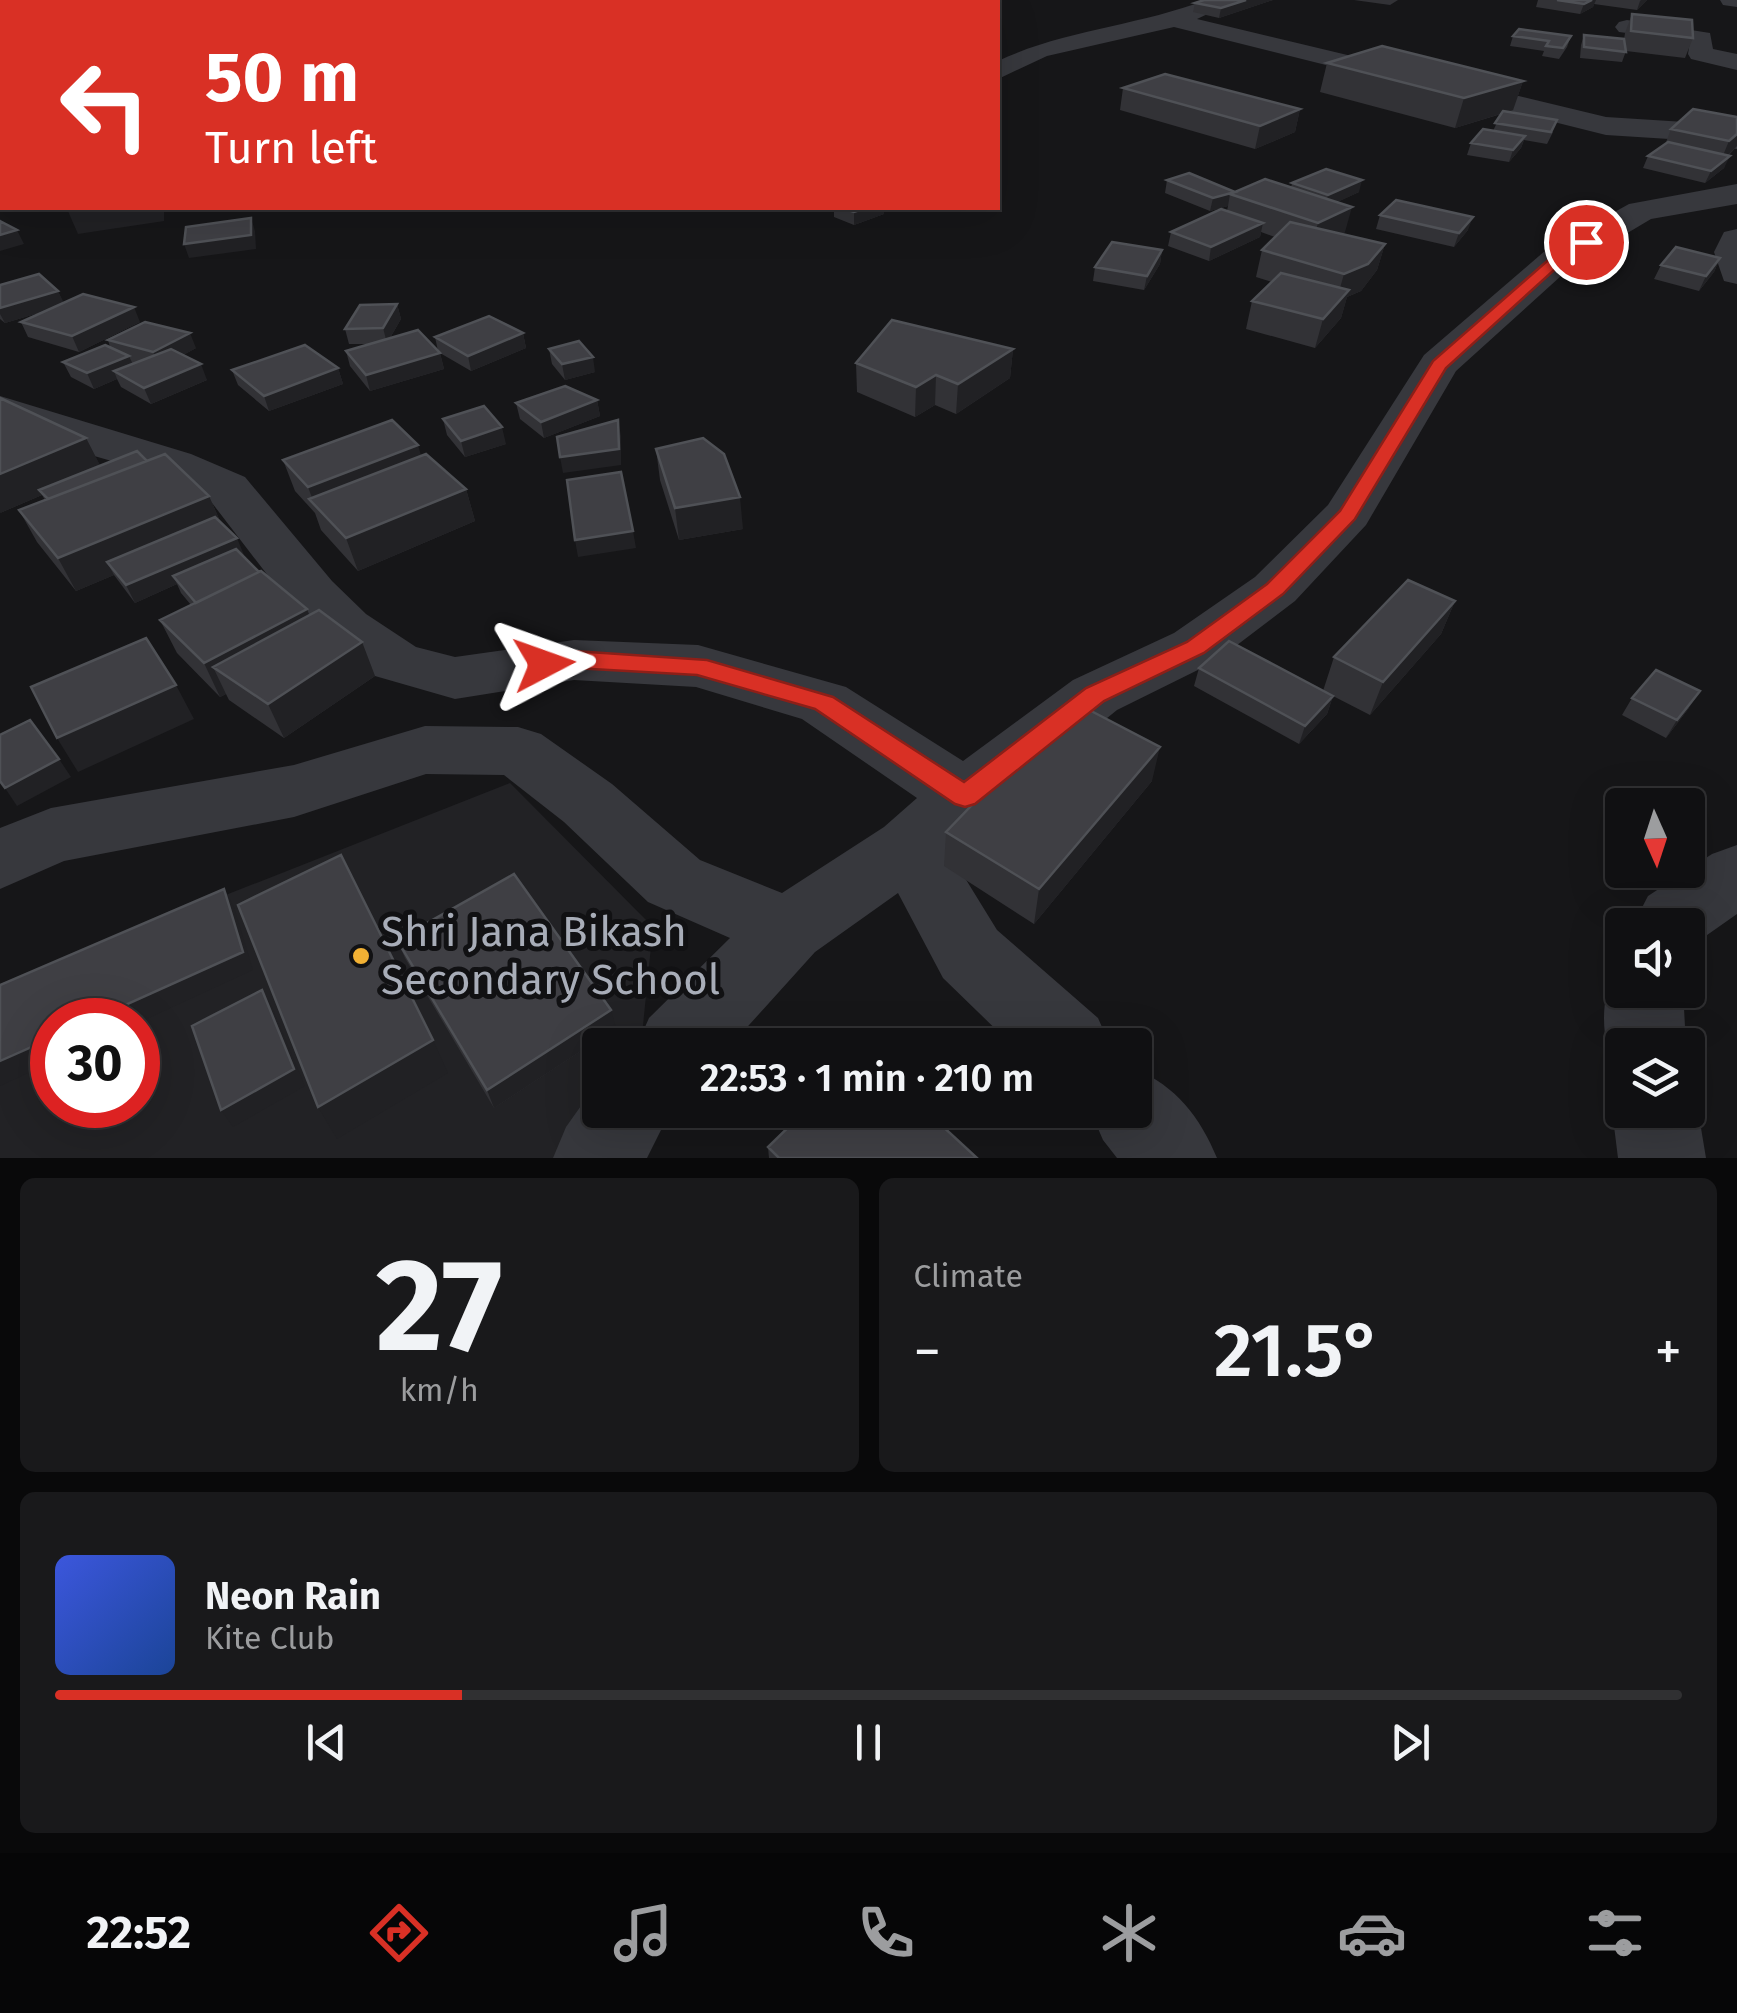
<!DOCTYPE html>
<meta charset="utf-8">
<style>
body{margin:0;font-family:"Fira Sans",sans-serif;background:#19191b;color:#f1f3f6;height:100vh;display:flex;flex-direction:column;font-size:38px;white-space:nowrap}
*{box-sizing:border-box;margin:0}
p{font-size:32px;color:#9c9d9f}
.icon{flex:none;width:55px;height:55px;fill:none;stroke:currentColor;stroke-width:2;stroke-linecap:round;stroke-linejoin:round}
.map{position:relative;height:1158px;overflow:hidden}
.drawer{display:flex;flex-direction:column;gap:20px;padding:20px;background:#09090a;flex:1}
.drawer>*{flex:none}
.hud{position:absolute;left:0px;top:0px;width:1000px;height:210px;box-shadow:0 10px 40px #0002,0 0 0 2px #303032;background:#d93025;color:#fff;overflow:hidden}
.needle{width:65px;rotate:177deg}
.controls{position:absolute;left:1605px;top:788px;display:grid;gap:20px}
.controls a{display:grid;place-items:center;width:100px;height:100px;border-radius:10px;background:#101012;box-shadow:0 10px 40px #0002,0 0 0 2px #303032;font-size:50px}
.speed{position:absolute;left:30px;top:998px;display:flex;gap:20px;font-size:50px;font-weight:700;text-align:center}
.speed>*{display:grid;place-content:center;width:130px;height:130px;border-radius:50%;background:#101012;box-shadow:0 10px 40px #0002,0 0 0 2px #303032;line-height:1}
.speed .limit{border:15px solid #d22;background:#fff;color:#111}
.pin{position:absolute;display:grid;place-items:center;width:85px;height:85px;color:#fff;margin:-42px;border:5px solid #fff;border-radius:50%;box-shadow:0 2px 10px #0007}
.me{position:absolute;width:110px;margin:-55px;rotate:86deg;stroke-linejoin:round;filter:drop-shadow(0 0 8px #0008)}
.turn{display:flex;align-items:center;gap:35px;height:210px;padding:0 40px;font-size:45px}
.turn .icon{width:130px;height:130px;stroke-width:2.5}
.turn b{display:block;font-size:70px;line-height:85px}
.big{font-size:75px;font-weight:600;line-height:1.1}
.drawer .card{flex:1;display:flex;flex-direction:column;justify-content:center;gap:15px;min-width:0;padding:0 35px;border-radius:15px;background:#19191b}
.drawer .dial{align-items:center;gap:0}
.dial b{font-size:130px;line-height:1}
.song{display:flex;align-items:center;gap:30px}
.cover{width:120px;height:120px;border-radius:15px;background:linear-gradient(135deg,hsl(230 70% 55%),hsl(220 70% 35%))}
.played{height:10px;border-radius:5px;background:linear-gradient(90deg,#d93025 25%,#303032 25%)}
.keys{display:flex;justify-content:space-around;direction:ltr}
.heat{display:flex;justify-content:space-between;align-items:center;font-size:55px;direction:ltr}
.drawer .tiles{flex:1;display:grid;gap:20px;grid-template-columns:1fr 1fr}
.card:last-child{grid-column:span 2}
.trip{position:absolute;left:582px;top:1028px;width:570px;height:100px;border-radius:10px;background:#101012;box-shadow:0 10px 40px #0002,0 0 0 2px #303032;font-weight:600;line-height:100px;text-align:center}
.dock{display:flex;height:160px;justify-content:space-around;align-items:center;background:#060607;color:#9c9d9f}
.dock .icon{width:70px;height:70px}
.dock .active{color:#d93025}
.dock b{font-size:45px;color:#f1f3f6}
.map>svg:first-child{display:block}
.built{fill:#222225;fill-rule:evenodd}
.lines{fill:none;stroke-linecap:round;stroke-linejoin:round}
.path{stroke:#3d3f44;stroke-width:2.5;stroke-dasharray:2.5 4;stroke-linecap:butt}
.minor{fill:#37383d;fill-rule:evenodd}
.wall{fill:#323236}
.shaded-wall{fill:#212124}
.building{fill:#3f3f44;stroke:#4f5156;stroke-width:2.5}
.route{fill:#d93025;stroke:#8d1f18;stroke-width:2.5}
.poi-dot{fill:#f2b134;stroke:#111113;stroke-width:4}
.labels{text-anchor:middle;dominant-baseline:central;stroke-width:10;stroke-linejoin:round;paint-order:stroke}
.near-poi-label{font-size:42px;fill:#a8adb8;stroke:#111113;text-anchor:start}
</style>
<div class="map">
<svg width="1737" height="1158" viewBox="0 0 1737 1158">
<rect width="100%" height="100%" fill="#161618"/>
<path class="built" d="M 510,783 L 653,927 L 641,1045 L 600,1045 L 600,1110 L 566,1158 L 0,1158 L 0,984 ZM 52,1020 L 138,1020 L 138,1105 L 52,1105 Z"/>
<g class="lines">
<path class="path" d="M 120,2 L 155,0"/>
<path class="minor" d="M 1206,0 L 1237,0 L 1197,19 L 1606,117 L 1685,122 L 1737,131 L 1737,149 L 1685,140 L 1606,135 L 1174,27 L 1047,56 L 998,79 L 998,61 C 1063,30 1138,26 1206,0 Z
M 1720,0 L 1737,0 L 1737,7 L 1723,5 Z
M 1627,20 L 1710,33 L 1713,49 L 1737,54 L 1737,70 L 1691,59 L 1688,54 L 1690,41 L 1619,32 L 1615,27 L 1619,22 Z
M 0,161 L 2,161 L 2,179 L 0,179 Z
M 1737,184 L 1737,204 L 1651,219 L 1572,266 L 1456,371 L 1366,525 L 1295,601 L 1216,661 L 1117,710 L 989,814 L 949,852 L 997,930 L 1098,1018 L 1110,1045 L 1012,1045 L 943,978 L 898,893 L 815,952 L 731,1045 L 637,1045 L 649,1018 L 730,938 L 648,902 L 564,822 L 504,775 L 426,774 L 294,817 L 64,861 L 0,889 L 0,828 L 51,808 L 294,765 L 425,726 L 518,727 L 541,734 L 612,784 L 700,860 L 782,893 L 884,827 L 917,798 L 802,719 L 696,687 L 574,680 L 455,699 L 375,676 L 326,642 L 292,607 L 209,499 L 157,474 L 0,429 L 0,396 L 191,454 L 245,477 L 332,581 L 366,614 L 416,647 L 455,657 L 574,640 L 698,645 L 846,687 L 963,761 L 1073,680 L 1174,633 L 1255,577 L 1328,505 L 1424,355 L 1546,250 L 1629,204 Z
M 1737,229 L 1737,284 L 1724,281 L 1714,252 L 1724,232 Z
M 1737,845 L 1737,914 L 1700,940 L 1697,948 L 1688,951 L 1688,925 L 1633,925 L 1648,896 L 1712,854 Z
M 1622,963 L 1622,990 L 1683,990 L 1686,1045 L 1622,1045 L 1622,1075 L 1616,1072 C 1600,1036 1600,1001 1616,965 Z
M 1135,1069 C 1176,1086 1200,1117 1217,1158 L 1117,1158 L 1103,1140 L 1090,1110 L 1135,1110 Z
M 600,1079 L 600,1110 L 671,1110 L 647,1158 L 553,1158 L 566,1127 Z
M 1622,1086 L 1622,1110 L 1688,1110 L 1688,1086 L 1698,1110 L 1706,1158 L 1618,1158 L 1612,1110 Z"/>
</g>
<path class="wall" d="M 1273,0 L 1219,18 L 1193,12 L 1195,3 Z
M 1354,0 L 1398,0 L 1390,5 Z
M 1538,0 L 1647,0 L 1637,10 L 1594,4 L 1593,7 L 1580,14 L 1536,7 Z
M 1632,14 L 1693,38 L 1685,58 L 1626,51 L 1622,62 L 1580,58 L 1581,45 L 1584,35 L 1624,40 L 1625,33 Z
M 1513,36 L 1571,36 L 1567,47 L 1559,59 L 1542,56 L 1544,51 L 1510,46 Z
M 1327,63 L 1523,81 L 1513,110 L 1508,112 L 1553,132 L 1547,144 L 1524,140 L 1521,148 L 1509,162 L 1467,155 L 1471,143 L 1493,131 L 1501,114 L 1455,128 L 1320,92 Z
M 1123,88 L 1300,109 L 1295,132 L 1255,149 L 1120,110 Z
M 1737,117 L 1737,146 L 1728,156 L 1724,168 L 1705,183 L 1643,168 L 1648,156 L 1665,145 L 1671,129 Z
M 1167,180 L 1235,192 L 1291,188 L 1292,183 L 1359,192 L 1337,202 L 1345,232 L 1341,234 L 1385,244 L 1377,270 L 1361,291 L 1347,297 L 1341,318 L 1315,348 L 1246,329 L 1252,301 L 1272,282 L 1256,277 L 1262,250 L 1275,237 L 1261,232 L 1260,237 L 1209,261 L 1168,246 L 1171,232 L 1227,211 L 1228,206 L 1210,211 L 1165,193 Z
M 834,208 L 884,208 L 884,214 L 854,225 L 834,217 Z
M 1380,215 L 1468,230 L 1454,247 L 1376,229 Z
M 1162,250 L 1160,264 L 1144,290 L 1093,281 L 1095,267 Z
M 1720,258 L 1714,272 L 1699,291 L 1654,279 L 1661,265 Z
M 0,285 L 58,291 L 63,303 L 140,322 L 79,352 L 28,337 L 21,322 L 45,311 L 5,323 L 0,319 Z
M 397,304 L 401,319 L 390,338 L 438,351 L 435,337 L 523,333 L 526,348 L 471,371 L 440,353 L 444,369 L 370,391 L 350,366 L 346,351 L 371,344 L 349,344 L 345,329 Z
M 108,340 L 196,348 L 183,355 L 207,380 L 151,404 L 121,387 L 117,379 L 94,389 L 71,377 L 63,362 L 110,347 Z
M 549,349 L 595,372 L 565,380 L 552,364 Z
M 1013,349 L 1010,378 L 956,414 L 935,405 L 915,417 L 857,392 L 856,363 Z
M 338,368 L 343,384 L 269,411 L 238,385 L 232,370 Z
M 597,400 L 600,416 L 544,438 L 520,419 L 516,403 Z
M 443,419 L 506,444 L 465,457 L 447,435 Z
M 86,438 L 100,466 L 147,461 L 209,496 L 220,521 L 243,555 L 259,572 L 307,609 L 309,615 L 362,642 L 375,676 L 284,738 L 229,700 L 226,694 L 220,697 L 177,653 L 160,620 L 191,605 L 181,593 L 177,584 L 135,603 L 114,575 L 76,591 L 37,542 L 19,510 L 45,500 L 42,495 L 0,513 Z
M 656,449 L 743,529 L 679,540 L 660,480 Z
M 421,456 L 466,489 L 475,521 L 358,571 L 321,530 L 315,513 L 295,491 L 283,460 Z
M 1455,601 L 1441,634 L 1370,715 L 1333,696 L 1327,714 L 1299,744 L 1194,686 L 1199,668 L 1323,691 L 1334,657 Z
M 1632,698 L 1689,708 L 1666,738 L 1622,715 Z
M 1152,781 L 1034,924 L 944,866 L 946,832 Z
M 397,940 L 616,1028 L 494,1108 L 405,958 Z
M 768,1147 L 977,1158 L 769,1158 Z"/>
<path class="shaded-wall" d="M 1246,0 L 1273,0 L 1219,18 L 1221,8 Z
M 1592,0 L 1596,0 L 1593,7 L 1580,14 L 1584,4 Z
M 1641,0 L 1647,0 L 1637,10 L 1640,1 Z
M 1523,81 L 1513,110 L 1455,128 L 1464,98 Z
M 1300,109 L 1295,132 L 1255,149 L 1260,126 Z
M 1737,134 L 1737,146 L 1719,164 L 1730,156 L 1724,168 L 1705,183 L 1711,171 L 1719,165 L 1729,141 Z
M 1525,136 L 1521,148 L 1509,162 L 1513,150 Z
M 1362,180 L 1359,192 L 1325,208 L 1328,195 Z
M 1235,192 L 1230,194 L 1228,206 L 1210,211 L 1213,198 Z
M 1352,207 L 1345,232 L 1311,249 L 1318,223 Z
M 76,208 L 164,208 L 164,221 L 78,234 L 67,209 Z
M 866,208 L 884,208 L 884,214 L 854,225 L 854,212 Z
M 1473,217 L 1468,230 L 1454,247 L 1459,233 Z
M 251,218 L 255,231 L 256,249 L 189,258 L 184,244 Z
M 1263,223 L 1260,237 L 1209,261 L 1211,247 Z
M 17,230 L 24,244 L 0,251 L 0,235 Z
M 1385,244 L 1377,270 L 1361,291 L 1347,297 L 1341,318 L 1315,348 L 1323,319 L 1336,302 L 1344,274 Z
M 1162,250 L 1160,264 L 1144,290 L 1147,276 Z
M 1720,258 L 1714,272 L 1699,291 L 1706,276 Z
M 58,291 L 65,305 L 5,323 L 0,314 L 0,308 Z
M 397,304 L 401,319 L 387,343 L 383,328 Z
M 134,307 L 140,322 L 79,352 L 72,336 Z
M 190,333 L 196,348 L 160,368 L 153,352 Z
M 523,333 L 526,348 L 471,371 L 468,356 Z
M 1013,349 L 1010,378 L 956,414 L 958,384 Z
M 440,353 L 444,369 L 370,391 L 366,375 Z
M 129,356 L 136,371 L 114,371 L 117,379 L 94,389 L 87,373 Z
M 593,357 L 595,372 L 565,380 L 562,364 Z
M 201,364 L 207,380 L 151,404 L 144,388 Z
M 338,368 L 343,384 L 269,411 L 264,396 Z
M 936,375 L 935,405 L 915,417 L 916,387 Z
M 597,400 L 600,416 L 544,438 L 541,422 Z
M 618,420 L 621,436 L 621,465 L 563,473 L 560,457 Z
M 502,427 L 506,444 L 465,457 L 461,441 Z
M 86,438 L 102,469 L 39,490 L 42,495 L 0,513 L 0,474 Z
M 418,445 L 427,476 L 314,503 L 308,487 Z
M 466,489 L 475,521 L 358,571 L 346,538 Z
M 209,496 L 223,528 L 107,562 L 114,575 L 76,591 L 58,558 Z
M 740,497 L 743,529 L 679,540 L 675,508 Z
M 633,531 L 636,548 L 578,557 L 575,540 Z
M 237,538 L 244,555 L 179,583 L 173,576 L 177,584 L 135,603 L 126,585 Z
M 1455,601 L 1441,634 L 1370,715 L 1383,682 Z
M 307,609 L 320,643 L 213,667 L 226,694 L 220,697 L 204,663 Z
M 362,642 L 375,676 L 284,738 L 268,704 Z
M 176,685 L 194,719 L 78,772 L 57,738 Z
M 1700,691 L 1689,708 L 1666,738 L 1677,720 Z
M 1333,696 L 1327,714 L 1299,744 L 1305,726 Z
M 1160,747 L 1152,781 L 1034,924 L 1039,889 Z
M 59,759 L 71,777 L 17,806 L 5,788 Z
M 224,889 L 234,907 L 253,970 L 138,1023 L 138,1020 L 92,1020 Z
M 262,990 L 272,1007 L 305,1086 L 233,1127 L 221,1110 Z
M 611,1010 L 616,1028 L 494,1108 L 487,1090 Z
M 52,1038 L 52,1062 L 0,1086 L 0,1061 Z
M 433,1040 L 448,1073 L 337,1139 L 318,1107 Z"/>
<path class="building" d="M 741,0 L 757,0 L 763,2 L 725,2 Z
M 1204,0 L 1246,0 L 1221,8 L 1195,3 Z
M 1557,0 L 1592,0 L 1584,4 Z
M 1632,14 L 1692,20 L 1693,38 L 1631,31 Z
M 1519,29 L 1571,36 L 1563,48 L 1546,46 L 1549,41 L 1513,36 Z
M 1584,35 L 1624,39 L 1626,52 L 1584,47 Z
M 1382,46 L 1523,81 L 1464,98 L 1327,63 Z
M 1165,74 L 1300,109 L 1260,126 L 1123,88 Z
M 1693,109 L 1737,117 L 1737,134 L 1729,141 L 1671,129 Z
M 1503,111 L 1557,120 L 1551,132 L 1495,123 Z
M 1483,129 L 1525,136 L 1513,150 L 1471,143 Z
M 1668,142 L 1730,156 L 1711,171 L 1648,156 Z
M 1326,169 L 1362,180 L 1328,195 L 1292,183 Z
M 1189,173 L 1235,192 L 1213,198 L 1167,180 Z
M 1265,179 L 1352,207 L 1318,223 L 1230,194 Z
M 1396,200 L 1473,217 L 1459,233 L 1380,215 Z
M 842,208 L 866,208 L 854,212 Z
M 1221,209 L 1263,223 L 1211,247 L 1171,232 Z
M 251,218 L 251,235 L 184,244 L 186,227 Z
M 0,221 L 17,230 L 0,235 Z
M 1290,222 L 1385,244 L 1368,264 L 1344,274 L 1262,250 Z
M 1112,242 L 1162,250 L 1147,276 L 1095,267 Z
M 1676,247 L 1720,258 L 1706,276 L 1661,265 Z
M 1281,273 L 1349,290 L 1323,319 L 1252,301 Z
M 39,274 L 58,291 L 0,308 L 0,285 Z
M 83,294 L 134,307 L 72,336 L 21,322 Z
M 397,304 L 383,328 L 345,329 L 360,305 Z
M 489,316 L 523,333 L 468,356 L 435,337 Z
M 892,320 L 1013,349 L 958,384 L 936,375 L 916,387 L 856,363 Z
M 145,322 L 190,333 L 153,352 L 108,340 Z
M 418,330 L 440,353 L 366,375 L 346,351 Z
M 579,341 L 593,357 L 562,364 L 549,349 Z
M 105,345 L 129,356 L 87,373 L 63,362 Z
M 305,345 L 338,368 L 264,396 L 232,370 Z
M 171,349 L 201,364 L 144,388 L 114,371 Z
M 565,386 L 597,400 L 541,422 L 516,403 Z
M 0,398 L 86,438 L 0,474 Z
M 484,406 L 502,427 L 461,441 L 443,419 Z
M 392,420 L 418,445 L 308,487 L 283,460 Z
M 618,420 L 619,449 L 560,457 L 557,437 Z
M 703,438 L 724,454 L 740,497 L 675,508 L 656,449 Z
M 137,451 L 147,461 L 48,499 L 39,490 Z
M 165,454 L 209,496 L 58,558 L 19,510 Z
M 426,454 L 466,489 L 346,538 L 309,499 Z
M 621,472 L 633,531 L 575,540 L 567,480 Z
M 215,517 L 237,538 L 126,585 L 107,562 Z
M 236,549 L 259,572 L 196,603 L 173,576 Z
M 261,571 L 307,609 L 204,663 L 160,620 Z
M 1408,580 L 1455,601 L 1383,682 L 1334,657 Z
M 319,610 L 362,642 L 268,704 L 213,667 Z
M 146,638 L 176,685 L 57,738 L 31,687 Z
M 1229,641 L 1333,696 L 1305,726 L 1199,668 Z
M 1656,670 L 1700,691 L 1677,720 L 1632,698 Z
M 1072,701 L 1160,747 L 1039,889 L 946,832 Z
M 30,720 L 59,759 L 5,788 L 0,781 L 0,735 Z
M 341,855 L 433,1040 L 318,1107 L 238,905 Z
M 514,874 L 611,1010 L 487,1090 L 397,940 Z
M 224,889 L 243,952 L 92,1020 L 52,1020 L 52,1038 L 0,1061 L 0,985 Z
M 262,990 L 294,1069 L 221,1110 L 192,1026 Z
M 806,1110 L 925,1110 L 977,1158 L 779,1158 L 768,1147 Z"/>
<path class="route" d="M 1581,239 L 1594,242 L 1564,261 L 1446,368 L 1355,519 L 1283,594 L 1204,653 L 1104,701 L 975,804 L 965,807 L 955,804 L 815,709 L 697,675 L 574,668 L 544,673 L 532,664 L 536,658 L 574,651 L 707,660 L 833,697 L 964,782 L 1086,688 L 1187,642 L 1267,584 L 1340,511 L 1433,361 L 1554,255 Z"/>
<circle class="poi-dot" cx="361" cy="956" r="10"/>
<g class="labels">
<g class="near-poi-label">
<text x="381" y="932">Shri Jana Bikash<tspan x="381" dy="48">Secondary School</tspan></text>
</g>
</g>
</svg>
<div class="controls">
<a><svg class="needle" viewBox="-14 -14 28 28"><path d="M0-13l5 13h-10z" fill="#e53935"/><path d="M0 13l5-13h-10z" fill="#9c9d9f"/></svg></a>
<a><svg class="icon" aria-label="sound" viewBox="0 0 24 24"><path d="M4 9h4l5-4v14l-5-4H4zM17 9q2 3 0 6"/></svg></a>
<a><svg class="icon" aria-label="layers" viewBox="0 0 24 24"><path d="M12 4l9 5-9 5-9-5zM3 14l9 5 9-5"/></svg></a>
</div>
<div class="speed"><div class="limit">30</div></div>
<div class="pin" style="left:1586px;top:242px;background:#d93025"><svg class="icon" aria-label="arrive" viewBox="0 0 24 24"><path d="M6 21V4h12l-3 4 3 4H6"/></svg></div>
<svg class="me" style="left:544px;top:664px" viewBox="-20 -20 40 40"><path d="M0-17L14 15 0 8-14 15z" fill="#d93025" stroke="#fff" stroke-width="4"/></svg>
<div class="trip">22:53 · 1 min · 210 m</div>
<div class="hud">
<div class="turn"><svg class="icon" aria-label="left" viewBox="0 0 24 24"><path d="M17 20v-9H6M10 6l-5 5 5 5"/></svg><div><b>50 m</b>Turn left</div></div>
</div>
</div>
<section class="drawer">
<div class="tiles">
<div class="card dial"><b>27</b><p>km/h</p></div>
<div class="card"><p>Climate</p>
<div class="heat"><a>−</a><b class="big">21.5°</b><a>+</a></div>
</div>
<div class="card">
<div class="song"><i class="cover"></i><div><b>Neon Rain</b><p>Kite Club</p></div></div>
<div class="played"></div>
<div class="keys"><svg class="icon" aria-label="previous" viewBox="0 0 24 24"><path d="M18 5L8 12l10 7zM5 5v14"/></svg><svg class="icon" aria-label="pause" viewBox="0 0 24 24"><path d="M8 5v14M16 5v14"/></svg><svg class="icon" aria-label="next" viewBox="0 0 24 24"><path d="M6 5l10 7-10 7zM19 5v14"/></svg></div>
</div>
</div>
</section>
<nav class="dock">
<b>22:52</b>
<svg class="icon active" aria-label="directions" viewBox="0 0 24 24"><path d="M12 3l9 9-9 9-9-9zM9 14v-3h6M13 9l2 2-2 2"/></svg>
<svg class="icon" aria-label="music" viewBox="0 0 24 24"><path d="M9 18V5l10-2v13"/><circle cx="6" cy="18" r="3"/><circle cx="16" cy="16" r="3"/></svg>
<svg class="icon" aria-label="phone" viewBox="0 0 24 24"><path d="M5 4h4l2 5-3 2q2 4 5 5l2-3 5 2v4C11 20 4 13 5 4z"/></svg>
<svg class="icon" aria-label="climate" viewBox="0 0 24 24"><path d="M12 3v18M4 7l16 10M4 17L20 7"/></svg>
<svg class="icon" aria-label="car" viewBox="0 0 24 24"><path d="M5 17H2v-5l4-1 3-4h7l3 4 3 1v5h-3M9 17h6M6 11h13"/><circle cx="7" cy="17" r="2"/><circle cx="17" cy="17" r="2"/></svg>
<svg class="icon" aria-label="filters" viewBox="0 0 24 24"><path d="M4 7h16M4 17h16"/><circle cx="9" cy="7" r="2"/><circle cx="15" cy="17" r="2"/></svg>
</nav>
